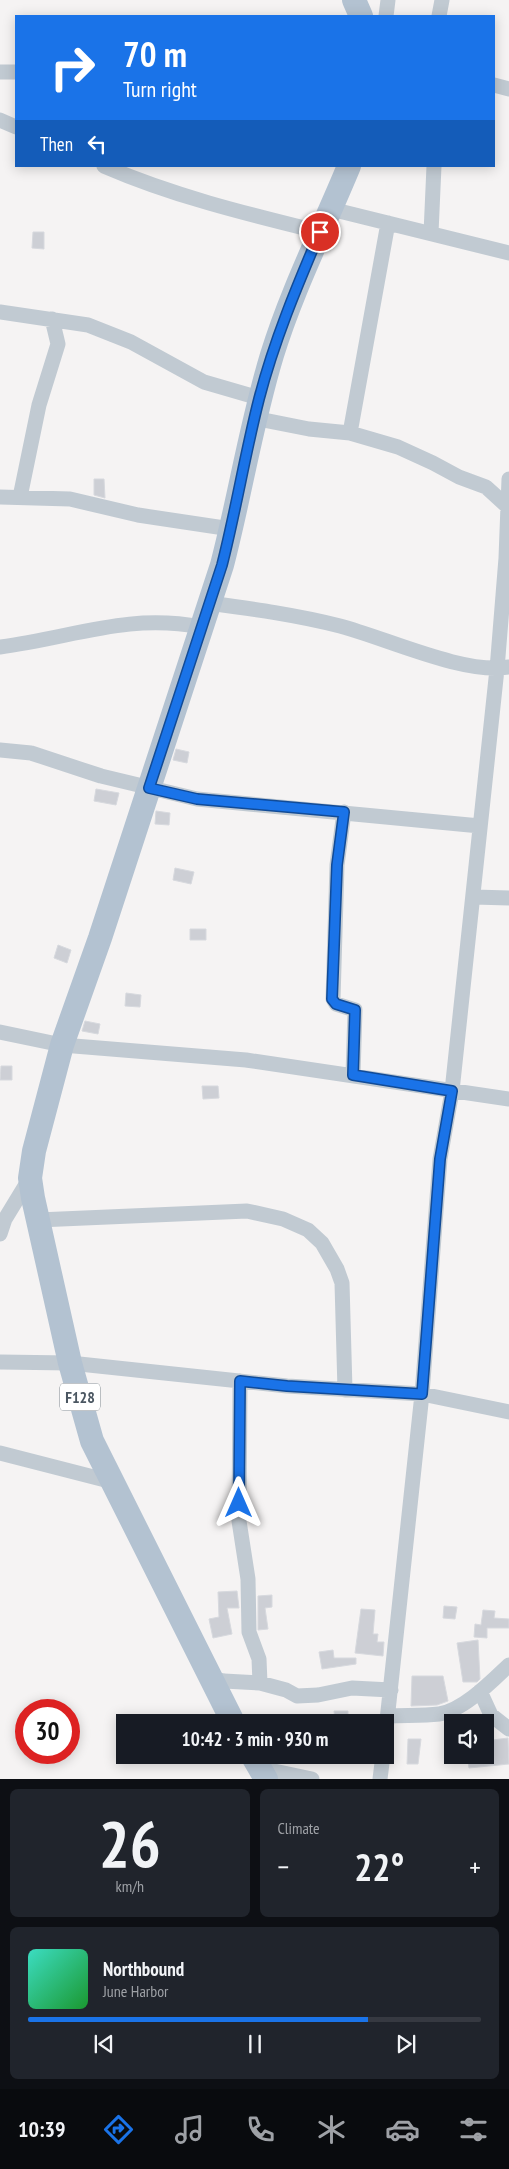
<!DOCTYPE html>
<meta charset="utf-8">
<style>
body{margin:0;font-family:"PT Sans Narrow",sans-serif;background:#20242c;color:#f1f3f6;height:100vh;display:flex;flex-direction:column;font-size:19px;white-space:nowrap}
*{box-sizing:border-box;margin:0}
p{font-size:16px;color:#9ea1a6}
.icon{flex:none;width:28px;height:28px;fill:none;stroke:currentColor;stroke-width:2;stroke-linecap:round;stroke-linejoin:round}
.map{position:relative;height:1779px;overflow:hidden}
.sheet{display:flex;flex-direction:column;gap:10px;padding:10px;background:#0d0f14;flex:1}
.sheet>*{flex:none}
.hud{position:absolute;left:15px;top:15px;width:480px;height:152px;border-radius:0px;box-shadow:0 2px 12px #0003;background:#1a73e8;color:#fff;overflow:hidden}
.tools{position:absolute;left:444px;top:1714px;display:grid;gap:10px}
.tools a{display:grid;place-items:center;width:50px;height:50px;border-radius:0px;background:#171b24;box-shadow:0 2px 12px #0003;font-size:25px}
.speed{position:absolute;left:15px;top:1699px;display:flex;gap:10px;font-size:25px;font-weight:700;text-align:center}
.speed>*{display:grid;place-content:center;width:65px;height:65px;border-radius:50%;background:#171b24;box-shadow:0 2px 12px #0003;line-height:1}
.speed .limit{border:8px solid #d22;background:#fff;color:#111}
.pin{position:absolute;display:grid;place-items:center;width:42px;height:42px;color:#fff;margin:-21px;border:2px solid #fff;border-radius:50%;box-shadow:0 1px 5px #0007}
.me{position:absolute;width:55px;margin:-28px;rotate:0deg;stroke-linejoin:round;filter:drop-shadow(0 0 4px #0008)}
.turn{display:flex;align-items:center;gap:18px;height:105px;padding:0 25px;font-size:22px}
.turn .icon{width:65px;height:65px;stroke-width:2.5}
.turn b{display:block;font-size:35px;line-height:42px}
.then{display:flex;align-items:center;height:48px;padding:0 25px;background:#0003;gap:10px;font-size:19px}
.big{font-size:38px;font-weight:700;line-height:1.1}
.sheet .card{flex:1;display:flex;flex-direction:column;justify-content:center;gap:8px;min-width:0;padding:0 18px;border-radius:8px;background:#20242c}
.sheet .dial{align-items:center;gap:0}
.dial b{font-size:65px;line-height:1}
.song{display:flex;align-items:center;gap:15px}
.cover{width:60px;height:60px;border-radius:8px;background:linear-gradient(135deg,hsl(170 70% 55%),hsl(130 70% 35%))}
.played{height:5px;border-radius:2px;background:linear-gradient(90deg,#1a73e8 75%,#363941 75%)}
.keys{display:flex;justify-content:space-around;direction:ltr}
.heat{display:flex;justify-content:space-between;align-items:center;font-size:28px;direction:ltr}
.sheet .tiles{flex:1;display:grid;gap:10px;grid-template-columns:1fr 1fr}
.card:last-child{grid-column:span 2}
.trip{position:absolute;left:116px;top:1714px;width:278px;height:50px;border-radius:0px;background:#171b24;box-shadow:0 2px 12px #0003;font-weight:700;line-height:50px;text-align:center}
.dock{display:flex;height:80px;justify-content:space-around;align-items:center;background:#090b0e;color:#9ea1a6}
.dock .icon{width:35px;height:35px}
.dock .active{color:#1a73e8}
.dock b{font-size:22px;color:#f1f3f6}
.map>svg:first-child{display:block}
.building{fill:#cdcfd5;stroke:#d7d9de}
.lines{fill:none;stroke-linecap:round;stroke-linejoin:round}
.minor{stroke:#c1cad2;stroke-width:15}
.primary{stroke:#b3c2d1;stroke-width:24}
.route-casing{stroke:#114b97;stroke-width:12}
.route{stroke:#1a73e8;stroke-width:9}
.labels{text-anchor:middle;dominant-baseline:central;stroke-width:5;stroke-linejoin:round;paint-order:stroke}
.shield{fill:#fff;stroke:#808990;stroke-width:1}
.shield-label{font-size:16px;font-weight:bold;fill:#4a5661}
</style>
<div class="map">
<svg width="509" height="1779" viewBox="0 0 509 1779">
<rect width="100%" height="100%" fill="#f5f3f3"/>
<path class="building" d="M 33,232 L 44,232 L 44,249 L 32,248 Z
M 94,479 L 104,479 L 105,498 L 94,495 Z
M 176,749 L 189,752 L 187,763 L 173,760 Z
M 96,789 L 119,793 L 116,805 L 94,801 Z
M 156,811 L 170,813 L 169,825 L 155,824 Z
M 175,868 L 194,872 L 191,884 L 173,880 Z
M 190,929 L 206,929 L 206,940 L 190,940 Z
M 58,945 L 71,950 L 67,963 L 54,958 Z
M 126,993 L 141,995 L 140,1007 L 125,1006 Z
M 85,1021 L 100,1024 L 98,1034 L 82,1031 Z
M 1,1066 L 12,1066 L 12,1080 L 0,1080 Z
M 202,1086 L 218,1086 L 219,1098 L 203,1099 Z
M 237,1591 L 239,1608 L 227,1608 L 232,1634 L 213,1638 L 209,1619 L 219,1617 L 218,1592 Z
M 272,1595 L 272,1607 L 265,1608 L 268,1629 L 258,1630 L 258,1596 Z
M 444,1606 L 457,1607 L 455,1619 L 443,1618 Z
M 361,1609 L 375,1610 L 373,1634 L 378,1634 L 377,1642 L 384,1642 L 383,1656 L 355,1653 Z
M 483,1610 L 495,1611 L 494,1618 L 509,1619 L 509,1628 L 487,1628 L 487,1638 L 474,1637 L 475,1624 L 481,1625 Z
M 478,1640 L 480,1679 L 477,1682 L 463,1682 L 457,1643 Z
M 333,1650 L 334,1658 L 356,1658 L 356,1664 L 322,1669 L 319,1652 Z
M 412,1676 L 443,1676 L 448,1701 L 437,1705 L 411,1706 Z
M 334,1711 L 348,1711 L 348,1722 L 335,1722 Z
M 508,1738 L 509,1764 L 469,1768 L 467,1755 L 487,1755 L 485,1741 Z
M 408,1739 L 421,1739 L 418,1764 L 407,1764 Z"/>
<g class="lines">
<path class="minor" d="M 386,16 L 388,0
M 439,16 L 442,0
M 0,72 L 16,72
M 494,85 L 509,89
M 0,120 L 16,127
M 104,166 C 173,196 247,214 320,232
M 331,209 L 509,253
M 431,233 L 434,166
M 0,312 L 88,325 L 131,342 L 204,382 L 259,398
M 254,418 L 309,429 L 350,433 L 398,447 L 433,463 L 459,477 L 486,487 L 509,508
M 350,433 L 388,223
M 0,497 L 70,499 L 138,515 L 231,529
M 20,497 L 39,405 L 58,344 L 52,319
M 209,603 C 253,609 297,615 340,626 C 386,638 464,675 509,667
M 0,647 C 72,638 126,613 201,627
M 0,750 L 31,753 L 101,776 L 197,799 L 480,826
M 344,812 L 337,865 L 333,999 L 336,1004 L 355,1010 L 353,1075
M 474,897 L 509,898
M 0,1032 L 62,1045 L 246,1060 L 509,1099
M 38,1220 L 247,1211 L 283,1219 L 308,1230 L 322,1243 L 337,1269 L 342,1283 L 345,1390
M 0,1234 L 5,1219 L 30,1178
M 0,1362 L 70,1363 L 287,1386 L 422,1394 L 509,1412
M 240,1381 L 239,1521 L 248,1579 L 249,1632 L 259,1659 L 260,1683
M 0,1453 L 113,1482
M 210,1678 L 224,1681 L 260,1683 L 286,1690 L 297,1696 L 318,1695 L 352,1688 L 391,1690
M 480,1691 L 491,1715 L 509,1729
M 388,1716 C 405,1715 422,1716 439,1714 C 463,1711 492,1681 509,1665
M 385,1739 L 422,1394 L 440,1159 L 452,1091 L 497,669 L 506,558 L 509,479
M 260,1768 L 312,1779
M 380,1779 L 383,1755"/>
<path class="primary" d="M 354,0 L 361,16
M 233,1722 L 92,1441 L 70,1363 L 33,1198 L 30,1178 L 34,1151 L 62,1045 L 100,938 L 222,565 C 240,496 251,424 272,355 C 292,290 323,229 349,166
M 252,1755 L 266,1779"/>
</g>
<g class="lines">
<defs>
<path id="route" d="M 239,1503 L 240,1381 L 287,1386 L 422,1394 L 440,1159 L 452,1091 L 353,1075 L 355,1010 L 336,1004 L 332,999 L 337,865 L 344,812 L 197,799 L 149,788 L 222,565 C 236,510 245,454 259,399 C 274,341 297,286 320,232"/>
</defs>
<use href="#route" class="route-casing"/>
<use href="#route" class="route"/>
</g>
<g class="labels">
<rect class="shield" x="60" y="1383.5" width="40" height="27" rx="4"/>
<g class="shield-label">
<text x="80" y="1397">F128</text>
</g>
</g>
</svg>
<div class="tools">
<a><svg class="icon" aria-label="sound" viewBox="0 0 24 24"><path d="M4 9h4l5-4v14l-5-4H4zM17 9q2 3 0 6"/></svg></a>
</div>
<div class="speed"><div class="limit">30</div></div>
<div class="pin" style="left:320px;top:232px;background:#d93025"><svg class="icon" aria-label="arrive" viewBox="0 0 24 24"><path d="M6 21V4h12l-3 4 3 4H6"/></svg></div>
<svg class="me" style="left:239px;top:1503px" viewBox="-20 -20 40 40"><path d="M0-17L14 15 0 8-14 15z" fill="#1a73e8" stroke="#fff" stroke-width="4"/></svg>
<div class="trip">10:42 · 3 min · 930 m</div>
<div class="hud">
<div class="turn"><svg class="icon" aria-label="right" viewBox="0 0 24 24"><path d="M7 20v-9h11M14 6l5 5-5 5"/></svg><div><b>70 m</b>Turn right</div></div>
<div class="then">Then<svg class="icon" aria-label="left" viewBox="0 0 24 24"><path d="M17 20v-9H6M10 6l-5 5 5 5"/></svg></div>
</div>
</div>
<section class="sheet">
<div class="tiles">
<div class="card dial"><b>26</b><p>km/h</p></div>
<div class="card"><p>Climate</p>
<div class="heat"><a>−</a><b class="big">22°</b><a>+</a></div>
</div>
<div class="card">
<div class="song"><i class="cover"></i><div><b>Northbound</b><p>June Harbor</p></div></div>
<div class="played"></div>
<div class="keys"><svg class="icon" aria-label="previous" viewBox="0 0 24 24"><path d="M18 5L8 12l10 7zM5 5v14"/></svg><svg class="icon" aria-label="pause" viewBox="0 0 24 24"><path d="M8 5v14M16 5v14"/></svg><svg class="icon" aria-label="next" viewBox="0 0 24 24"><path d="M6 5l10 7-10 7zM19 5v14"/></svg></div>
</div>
</div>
</section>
<nav class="dock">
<b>10:39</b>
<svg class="icon active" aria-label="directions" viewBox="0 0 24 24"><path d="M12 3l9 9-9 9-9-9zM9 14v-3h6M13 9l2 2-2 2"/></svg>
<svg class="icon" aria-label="music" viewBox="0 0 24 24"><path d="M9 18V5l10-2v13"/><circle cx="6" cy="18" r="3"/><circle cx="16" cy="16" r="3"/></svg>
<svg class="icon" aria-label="phone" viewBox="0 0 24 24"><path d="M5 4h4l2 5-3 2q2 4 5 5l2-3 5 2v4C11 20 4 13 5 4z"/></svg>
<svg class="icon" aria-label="climate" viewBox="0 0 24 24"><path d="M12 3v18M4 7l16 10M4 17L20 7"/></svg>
<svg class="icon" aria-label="car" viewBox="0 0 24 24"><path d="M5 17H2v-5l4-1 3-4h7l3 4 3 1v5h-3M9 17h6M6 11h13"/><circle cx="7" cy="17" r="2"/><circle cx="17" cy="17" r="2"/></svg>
<svg class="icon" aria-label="filters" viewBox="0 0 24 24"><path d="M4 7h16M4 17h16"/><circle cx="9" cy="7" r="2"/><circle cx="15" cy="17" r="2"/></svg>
</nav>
